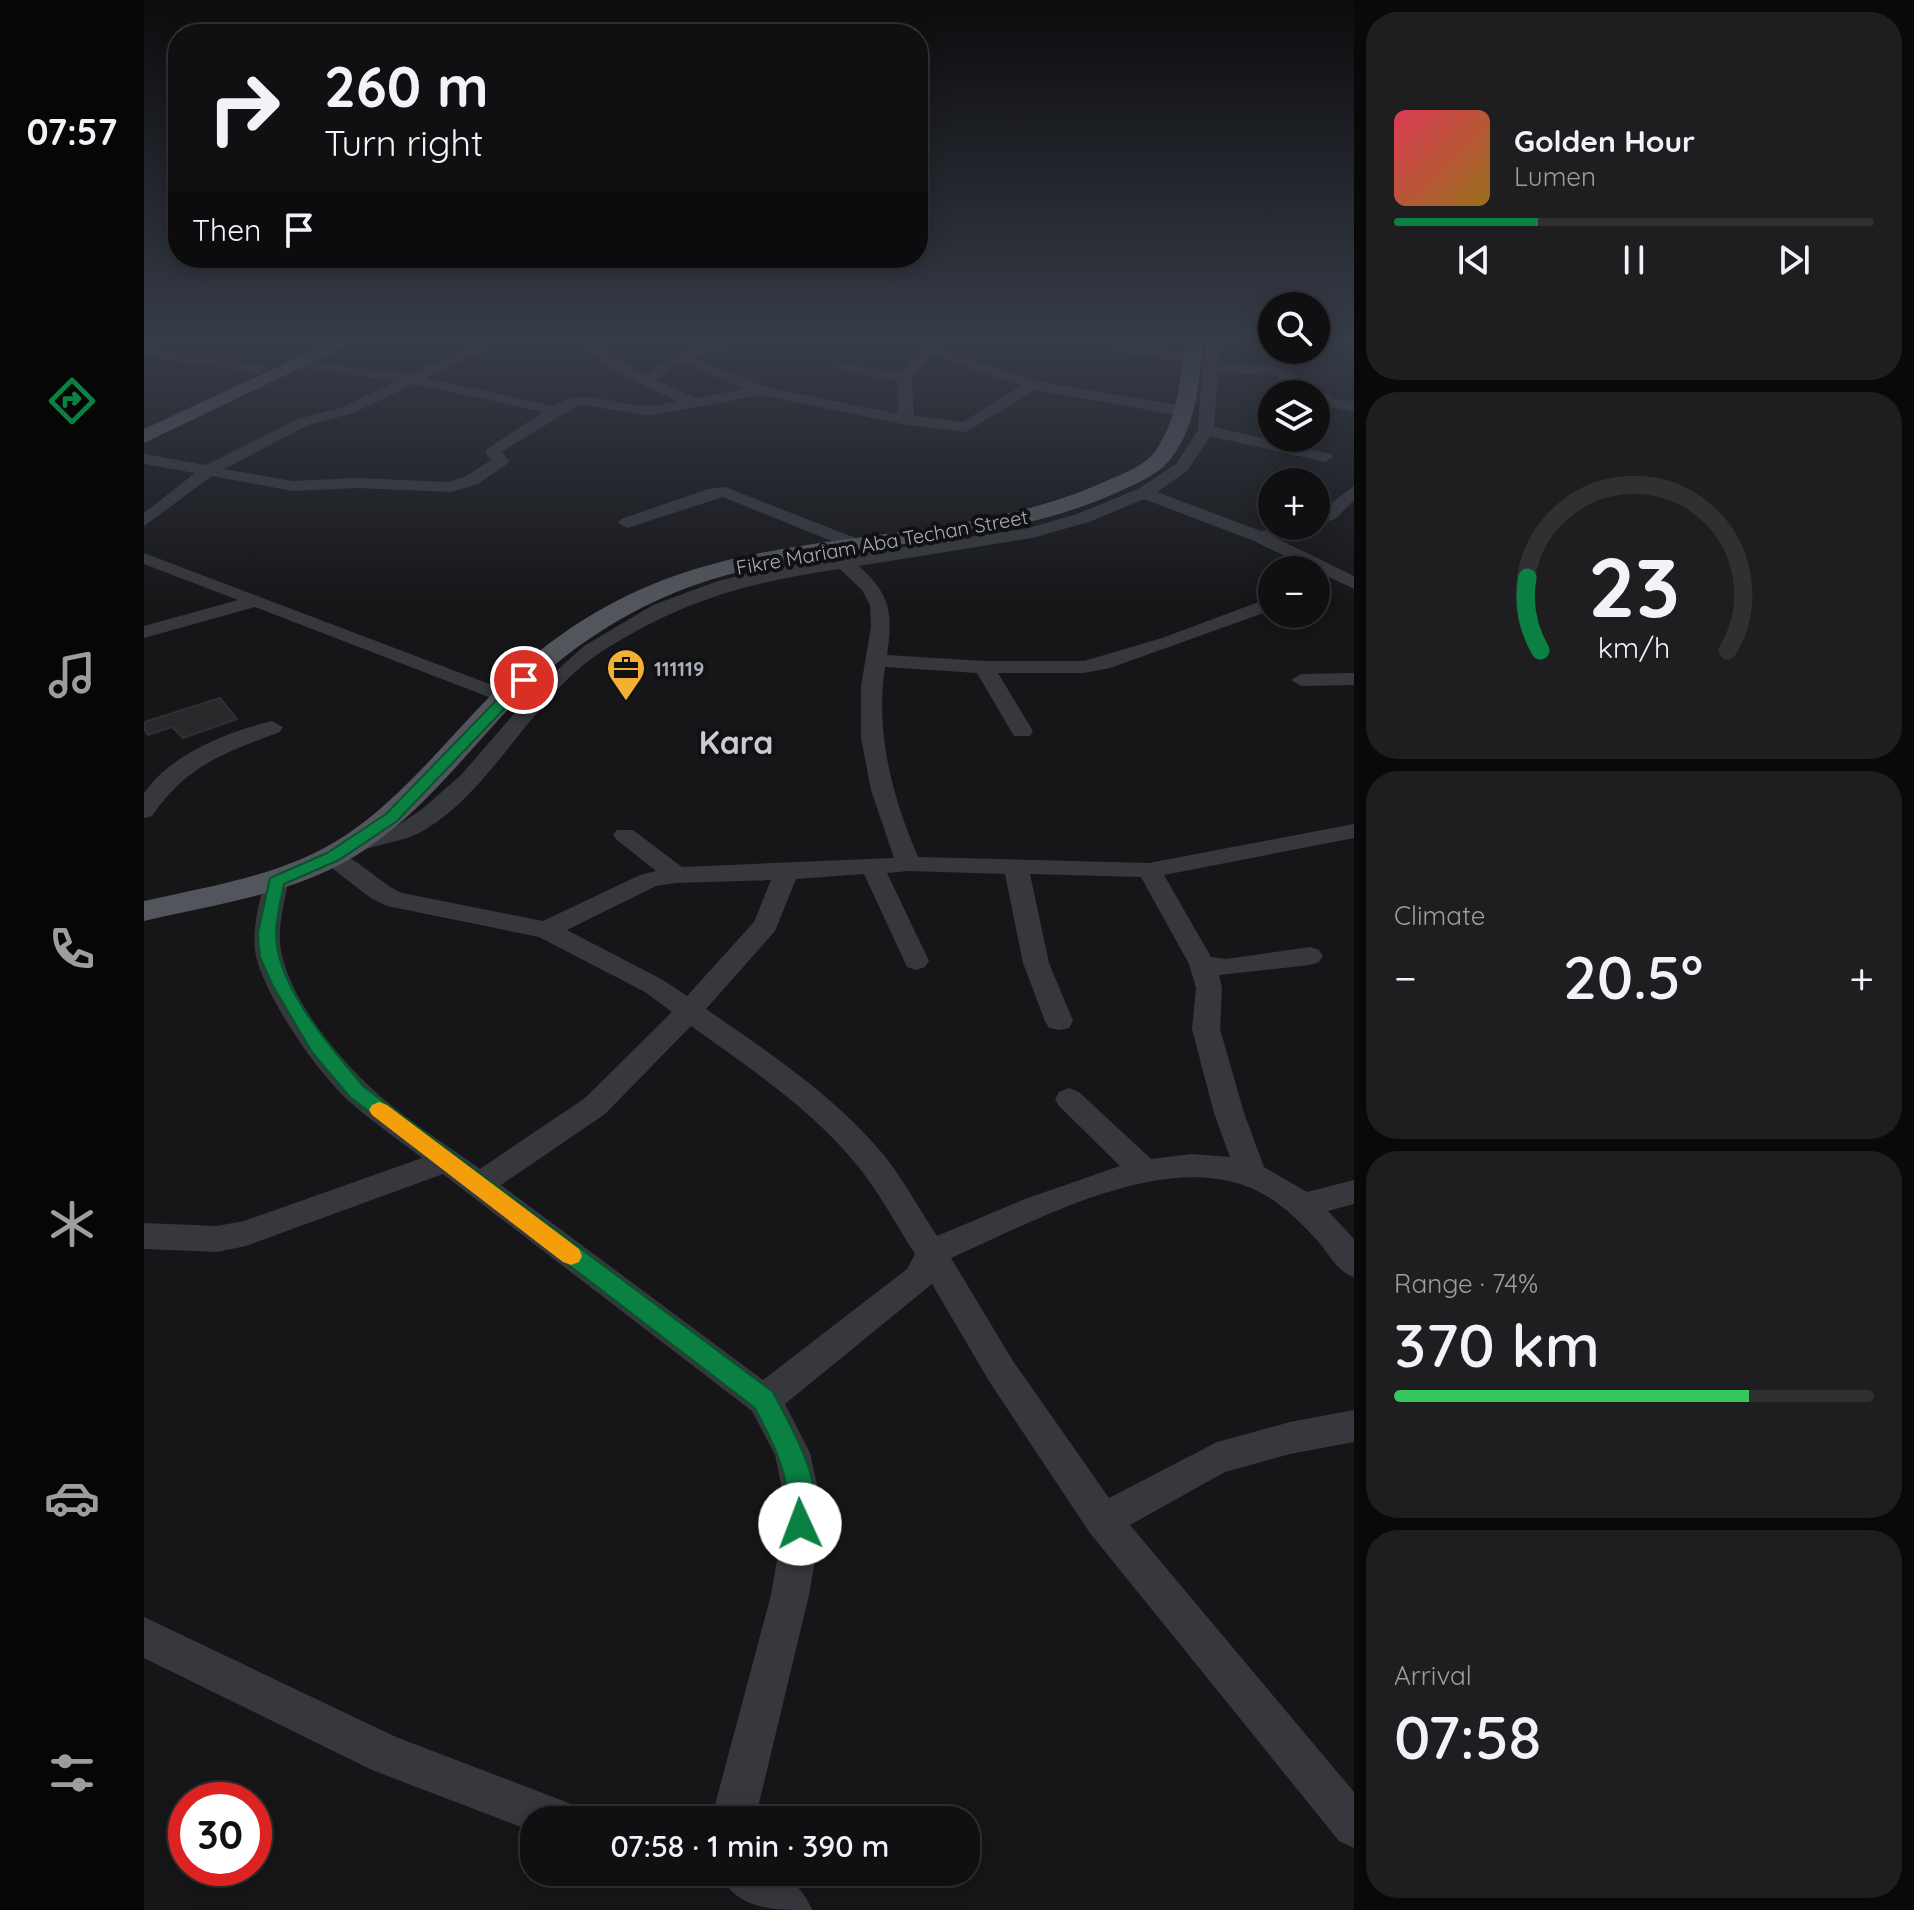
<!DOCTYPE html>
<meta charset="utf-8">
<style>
body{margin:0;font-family:Quicksand,sans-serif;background:#1e1e20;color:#f1f3f6;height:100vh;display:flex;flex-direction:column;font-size:30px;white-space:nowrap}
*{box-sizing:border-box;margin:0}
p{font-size:26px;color:#9c9d9f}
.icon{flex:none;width:44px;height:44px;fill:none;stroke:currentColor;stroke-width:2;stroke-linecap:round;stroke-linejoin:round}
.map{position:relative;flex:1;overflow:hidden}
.sheet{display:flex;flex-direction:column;gap:12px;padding:12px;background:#09090a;width:560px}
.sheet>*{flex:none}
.banner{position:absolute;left:24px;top:24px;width:760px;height:244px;border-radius:32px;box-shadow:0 4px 20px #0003,0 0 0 2px #303032;background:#101012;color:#f1f3f6;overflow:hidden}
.controls{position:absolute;left:1114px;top:292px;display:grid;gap:16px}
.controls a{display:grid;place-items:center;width:72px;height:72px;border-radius:50%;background:#101012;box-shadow:0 4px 20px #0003,0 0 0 2px #303032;font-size:40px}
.speed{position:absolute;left:24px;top:1782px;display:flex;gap:16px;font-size:40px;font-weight:700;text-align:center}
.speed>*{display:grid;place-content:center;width:104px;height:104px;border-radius:50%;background:#101012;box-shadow:0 4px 20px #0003,0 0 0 2px #303032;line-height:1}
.speed .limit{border:12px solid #d22;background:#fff;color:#111}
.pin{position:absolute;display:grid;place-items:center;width:68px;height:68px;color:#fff;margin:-34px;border:4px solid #fff;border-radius:50%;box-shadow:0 2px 8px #0007}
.me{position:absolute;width:88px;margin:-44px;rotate:358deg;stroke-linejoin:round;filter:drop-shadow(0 0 6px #0008)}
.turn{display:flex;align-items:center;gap:28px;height:168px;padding:0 24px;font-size:36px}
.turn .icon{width:104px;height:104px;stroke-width:2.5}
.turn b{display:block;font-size:56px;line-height:68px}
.then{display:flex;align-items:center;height:76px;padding:0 24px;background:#0003;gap:16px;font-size:30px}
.big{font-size:60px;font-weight:600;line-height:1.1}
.sheet .tile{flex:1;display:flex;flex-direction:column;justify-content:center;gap:12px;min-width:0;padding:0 28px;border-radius:32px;background:#1e1e20}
.sheet .dial{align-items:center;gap:0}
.dial svg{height:208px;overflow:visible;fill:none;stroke:#303032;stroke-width:7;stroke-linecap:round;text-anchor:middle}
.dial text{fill:#f1f3f6;stroke:none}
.song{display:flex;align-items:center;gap:24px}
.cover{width:96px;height:96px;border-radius:12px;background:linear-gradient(135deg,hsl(350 70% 55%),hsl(40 70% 35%))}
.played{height:8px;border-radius:4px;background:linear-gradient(90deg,#0b8043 30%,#303032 30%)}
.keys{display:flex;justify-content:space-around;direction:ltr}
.heat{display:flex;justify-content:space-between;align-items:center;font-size:44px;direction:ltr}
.charge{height:12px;border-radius:6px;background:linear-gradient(90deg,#34c759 74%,#303032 0)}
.trip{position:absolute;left:376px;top:1806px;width:460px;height:80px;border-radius:32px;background:#101012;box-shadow:0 4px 20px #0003,0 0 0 2px #303032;font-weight:600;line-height:80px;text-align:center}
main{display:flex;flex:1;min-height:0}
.dock{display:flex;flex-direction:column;width:144px;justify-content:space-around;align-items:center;background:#060607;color:#9c9d9f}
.dock .icon{width:56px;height:56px}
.dock .current{color:#0b8043}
.dock b{font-size:36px;color:#f1f3f6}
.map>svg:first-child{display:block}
.building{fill:#29292c;stroke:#303034;stroke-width:2}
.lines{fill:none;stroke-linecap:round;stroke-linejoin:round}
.minor{fill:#37383d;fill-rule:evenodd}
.major{fill:#53555c;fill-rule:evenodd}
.route{fill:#0b8043;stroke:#07532c;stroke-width:2}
.slow{fill:#f59e0b}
.labels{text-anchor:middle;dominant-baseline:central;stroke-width:8;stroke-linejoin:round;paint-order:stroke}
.far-street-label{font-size:20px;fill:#a8adb8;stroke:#111113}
.far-poi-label{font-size:20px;font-weight:bold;fill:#a8adb8;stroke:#111113;text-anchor:start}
.district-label{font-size:32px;font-weight:bold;fill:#c9ccd4;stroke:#111113}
</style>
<main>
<nav class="dock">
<b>07:57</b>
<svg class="icon current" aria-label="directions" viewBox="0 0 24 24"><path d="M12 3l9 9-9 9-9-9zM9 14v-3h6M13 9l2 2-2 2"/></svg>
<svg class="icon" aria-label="music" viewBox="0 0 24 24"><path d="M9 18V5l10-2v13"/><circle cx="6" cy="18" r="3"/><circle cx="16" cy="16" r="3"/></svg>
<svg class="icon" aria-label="phone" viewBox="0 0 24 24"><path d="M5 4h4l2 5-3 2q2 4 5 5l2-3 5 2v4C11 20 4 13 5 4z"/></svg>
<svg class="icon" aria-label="climate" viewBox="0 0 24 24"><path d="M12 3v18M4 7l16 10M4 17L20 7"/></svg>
<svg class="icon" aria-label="car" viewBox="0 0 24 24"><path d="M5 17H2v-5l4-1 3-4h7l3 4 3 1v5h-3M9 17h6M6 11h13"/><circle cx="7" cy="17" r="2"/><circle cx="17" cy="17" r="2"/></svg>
<svg class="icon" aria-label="filters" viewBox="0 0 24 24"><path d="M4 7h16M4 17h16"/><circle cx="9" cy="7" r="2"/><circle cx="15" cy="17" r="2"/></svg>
</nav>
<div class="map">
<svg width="1210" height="1910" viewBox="0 0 1210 1910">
<rect width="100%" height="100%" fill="#161618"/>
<path class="building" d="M 76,698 L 93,719 L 39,738 L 28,727 L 4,735 L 0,729 L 0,722 Z"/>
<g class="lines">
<path class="minor" d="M 341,340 L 359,340 L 282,378 L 410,406 C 440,387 470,405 502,406 C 512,407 523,403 533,401 L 470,371 L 431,340 C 457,340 478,364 501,375 C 537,349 564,340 609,340 L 550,357 L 621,387 L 754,414 L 753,381 L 697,371 L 690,367 L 697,363 L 756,373 L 777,347 L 770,340 L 786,340 L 800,350 L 892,381 L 1038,406 L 1046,411 L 1038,416 L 891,390 L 822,432 L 763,425 L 617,395 L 504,416 L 436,404 L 362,449 L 358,452 L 365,461 L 363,464 L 334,484 L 307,492 L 213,488 L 149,491 L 68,476 L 0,526 L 0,513 L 51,473 L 0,464 L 0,454 L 62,465 L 154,419 L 199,407 L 252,381 L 156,367 L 151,366 L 151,360 L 266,374 ZM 786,353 L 790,356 L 877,386 L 819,422 L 770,416 L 768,379 ZM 537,362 L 601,389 L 551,398 L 512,380 ZM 270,384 L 399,412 L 343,449 L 341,452 L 347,460 L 322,476 L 306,482 L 213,478 L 149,481 L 80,469 L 164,425 L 209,413 Z
M 946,340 C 962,340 1047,351 1056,358 C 1043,368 960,350 946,340 Z
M 1063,340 L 1077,340 L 1075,364 L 1138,368 L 1193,400 L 1210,401 L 1210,411 L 1185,407 L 1172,401 L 1172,394 L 1161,394 L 1130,375 L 1074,373 L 1070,427 L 1187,454 L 1189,457 L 1181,462 L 1066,436 L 1044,470 L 1013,492 L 1117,531 L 1138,526 L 1168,526 L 1165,530 L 1132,538 L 1210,576 L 1210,589 L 1110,541 L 1000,499 L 945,522 L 888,538 L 715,566 C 747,595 749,613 743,655 L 840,661 L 940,661 L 1018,638 L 1128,597 L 1128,610 L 966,668 L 940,673 L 854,673 L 889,731 L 886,736 L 870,736 L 833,673 L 741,667 C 731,733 748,796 774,857 L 1005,863 L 1210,824 L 1210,838 L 1020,875 L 1067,957 L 1082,959 L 1166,947 L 1175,950 L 1179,956 L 1175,962 L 1166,965 L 1075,975 L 1078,988 L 1076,1029 L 1100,1113 L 1120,1167 L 1163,1192 L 1210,1180 L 1210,1204 L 1184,1211 L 1210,1239 L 1210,1277 C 1192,1271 1185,1253 1172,1239 C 1158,1224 1143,1209 1126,1198 C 1035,1139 894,1220 807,1258 L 869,1361 L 965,1498 L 1073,1442 L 1146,1422 L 1210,1410 L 1210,1442 L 1146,1454 L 1081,1472 L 986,1525 L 1210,1792 L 1210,1848 L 1195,1841 L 946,1533 L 845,1381 L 788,1284 L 641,1404 L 666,1453 L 676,1498 L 673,1549 L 665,1595 L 611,1820 L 567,1820 L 627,1595 L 635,1549 L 640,1498 L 631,1455 L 608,1411 L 299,1174 L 102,1246 L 73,1252 L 0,1249 L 0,1223 L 73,1226 L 100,1221 L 278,1158 C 254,1139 227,1121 205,1101 C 173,1073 121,996 112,956 C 107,931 115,906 120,882 L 123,877 L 141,877 L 144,882 C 140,906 132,931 138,955 C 149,1002 189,1051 222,1083 C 253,1114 300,1143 336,1169 L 441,1098 L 528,1012 L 501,992 L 395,937 L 243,906 L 228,899 L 180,862 L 177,857 L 180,852 C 204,846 234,884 258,893 L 399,921 L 496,875 L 512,871 L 473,840 L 469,835 L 473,830 L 489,830 L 538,867 L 750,858 L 727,790 L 717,738 L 717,686 L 727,627 L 726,605 L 718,590 L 696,569 C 604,582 537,601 457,652 C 387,697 345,799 271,835 C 260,840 247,842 236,845 C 224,848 213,853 201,850 L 197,845 L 201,840 L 254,825 L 277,810 L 317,775 L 389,692 L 440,646 L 509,605 L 574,581 L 640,565 L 885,528 L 933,514 L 994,489 L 1032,464 L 1054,430 L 1058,368 ZM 765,871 L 861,874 L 879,963 L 901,1021 L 905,1028 L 915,1030 L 925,1028 L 929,1021 L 905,963 L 886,874 L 997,877 L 1045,964 L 1052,988 L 1048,1029 L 1070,1113 L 1086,1157 L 1048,1154 L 1007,1159 L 935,1092 L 925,1088 L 915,1092 L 911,1099 L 915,1106 L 976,1166 L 881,1199 L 793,1236 C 775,1209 759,1179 739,1154 C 690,1095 624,1052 562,1009 L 631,931 L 652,879 L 720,874 L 763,967 L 772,970 L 781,967 L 785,961 L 743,873 ZM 627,880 L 610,922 L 543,996 L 519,980 L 423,930 L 512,886 L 532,883 ZM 547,1026 C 607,1069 671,1111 717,1170 C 737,1196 753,1226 771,1254 L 763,1269 L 619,1380 L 357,1185 L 461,1114 Z
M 0,343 L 25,352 L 116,365 L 123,369 L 116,373 L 22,360 L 0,352 Z
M 1210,486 L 1210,500 L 1191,519 L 1172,525 L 1172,514 Z
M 581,487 L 719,541 L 722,545 L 713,550 L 707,549 L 579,497 L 483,528 L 474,523 L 477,519 L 564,489 Z
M 0,553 L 369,693 L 372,697 L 362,703 L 355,701 L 111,607 L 0,638 L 0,626 L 94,600 L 0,564 Z
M 1210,673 L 1210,685 L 1157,686 L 1147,680 L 1157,674 Z
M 128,721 L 139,727 L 136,732 C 80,753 43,765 8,816 L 0,818 L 0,793 C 27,754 83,732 128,721 Z
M 0,1617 L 252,1737 L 430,1805 L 437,1820 L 390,1820 L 390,1832 L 228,1770 L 0,1658 Z
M 574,1872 C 615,1872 649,1864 668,1910 C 626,1910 593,1910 574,1872 Z"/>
<path class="major" d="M 192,340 L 215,340 L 0,443 L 0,429 Z
M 1041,340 L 1059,340 C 1056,380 1052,430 1024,462 C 1012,476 991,484 974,492 C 837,554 687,537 548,586 C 480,611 421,650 371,702 C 324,751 282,808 225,847 C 159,893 77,903 0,921 L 0,901 C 70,885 142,875 202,835 C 260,796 303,739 352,690 C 403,639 462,600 530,576 C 670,527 823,543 960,482 C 975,475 997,468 1009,454 C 1033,424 1037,377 1041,340 Z"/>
</g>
<linearGradient id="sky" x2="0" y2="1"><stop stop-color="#0c0c0d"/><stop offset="0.56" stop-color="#363c48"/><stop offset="1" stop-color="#363c48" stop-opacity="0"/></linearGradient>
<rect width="1210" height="607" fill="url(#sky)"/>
<path class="route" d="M 380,675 L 385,677 L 385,683 L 253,821 L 195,860 L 140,884 C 137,900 132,917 132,933 C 131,985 188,1049 220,1087 L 629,1392 C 649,1432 685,1487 665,1533 L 656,1536 L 647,1533 C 641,1520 646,1509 644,1496 C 640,1463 626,1437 611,1408 L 206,1097 L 168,1052 L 128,984 L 116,957 L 114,933 L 126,878 L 183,853 L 242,814 L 375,677 Z"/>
<path class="slow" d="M 235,1102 L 243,1105 L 435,1249 L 438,1256 L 435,1262 L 427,1265 L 419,1262 L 228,1115 L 225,1110 L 228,1105 Z"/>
<defs>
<symbol id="office-pin" viewBox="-11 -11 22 30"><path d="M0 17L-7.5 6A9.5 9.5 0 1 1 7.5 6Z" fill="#f2b134" stroke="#111113"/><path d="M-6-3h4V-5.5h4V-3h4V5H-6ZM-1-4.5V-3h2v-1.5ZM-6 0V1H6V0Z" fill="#111"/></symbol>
</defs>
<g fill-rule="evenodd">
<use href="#office-pin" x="460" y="646" width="44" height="60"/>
</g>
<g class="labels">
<g class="far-street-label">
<text transform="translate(738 542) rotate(-10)">Fikre Mariam Aba Techan Street</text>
</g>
<g class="far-poi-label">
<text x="510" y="668">111119</text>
</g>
<g class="district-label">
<text x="592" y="742">Kara</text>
</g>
</g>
</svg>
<div class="controls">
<a><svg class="icon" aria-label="search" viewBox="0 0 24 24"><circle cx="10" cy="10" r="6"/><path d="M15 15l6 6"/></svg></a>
<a><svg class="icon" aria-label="layers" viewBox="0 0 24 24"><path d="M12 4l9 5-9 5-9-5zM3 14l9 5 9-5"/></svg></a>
<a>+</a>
<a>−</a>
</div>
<div class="speed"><div class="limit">30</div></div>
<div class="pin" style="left:380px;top:680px;background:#d93025"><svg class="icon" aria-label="arrive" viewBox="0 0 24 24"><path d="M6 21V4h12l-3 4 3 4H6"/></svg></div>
<svg class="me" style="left:656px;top:1524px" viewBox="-20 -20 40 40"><circle r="19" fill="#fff"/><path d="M0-13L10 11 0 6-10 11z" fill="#0b8043"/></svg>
<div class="trip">07:58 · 1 min · 390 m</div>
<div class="banner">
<div class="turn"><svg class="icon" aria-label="right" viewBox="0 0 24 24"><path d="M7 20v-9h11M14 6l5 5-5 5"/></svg><div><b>260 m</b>Turn right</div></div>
<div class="then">Then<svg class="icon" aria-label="arrive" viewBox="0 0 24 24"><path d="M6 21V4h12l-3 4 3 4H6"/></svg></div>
</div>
</div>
<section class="sheet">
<div class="tile">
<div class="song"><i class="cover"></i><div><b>Golden Hour</b><p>Lumen</p></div></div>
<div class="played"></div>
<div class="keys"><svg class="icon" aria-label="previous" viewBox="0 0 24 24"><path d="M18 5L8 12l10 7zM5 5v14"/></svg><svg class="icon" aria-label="pause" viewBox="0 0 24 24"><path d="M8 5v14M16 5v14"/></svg><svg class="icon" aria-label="next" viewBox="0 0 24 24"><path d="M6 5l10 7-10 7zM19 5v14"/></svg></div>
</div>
<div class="tile dial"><svg viewBox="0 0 100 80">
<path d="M14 69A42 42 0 1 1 86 69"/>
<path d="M14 69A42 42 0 0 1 9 41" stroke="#0b8043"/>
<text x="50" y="56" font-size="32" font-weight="700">23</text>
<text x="50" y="72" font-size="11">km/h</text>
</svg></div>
<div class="tile"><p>Climate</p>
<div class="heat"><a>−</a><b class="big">20.5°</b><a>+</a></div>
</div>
<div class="tile"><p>Range · 74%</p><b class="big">370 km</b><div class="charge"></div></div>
<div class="tile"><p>Arrival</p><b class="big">07:58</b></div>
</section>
</main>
